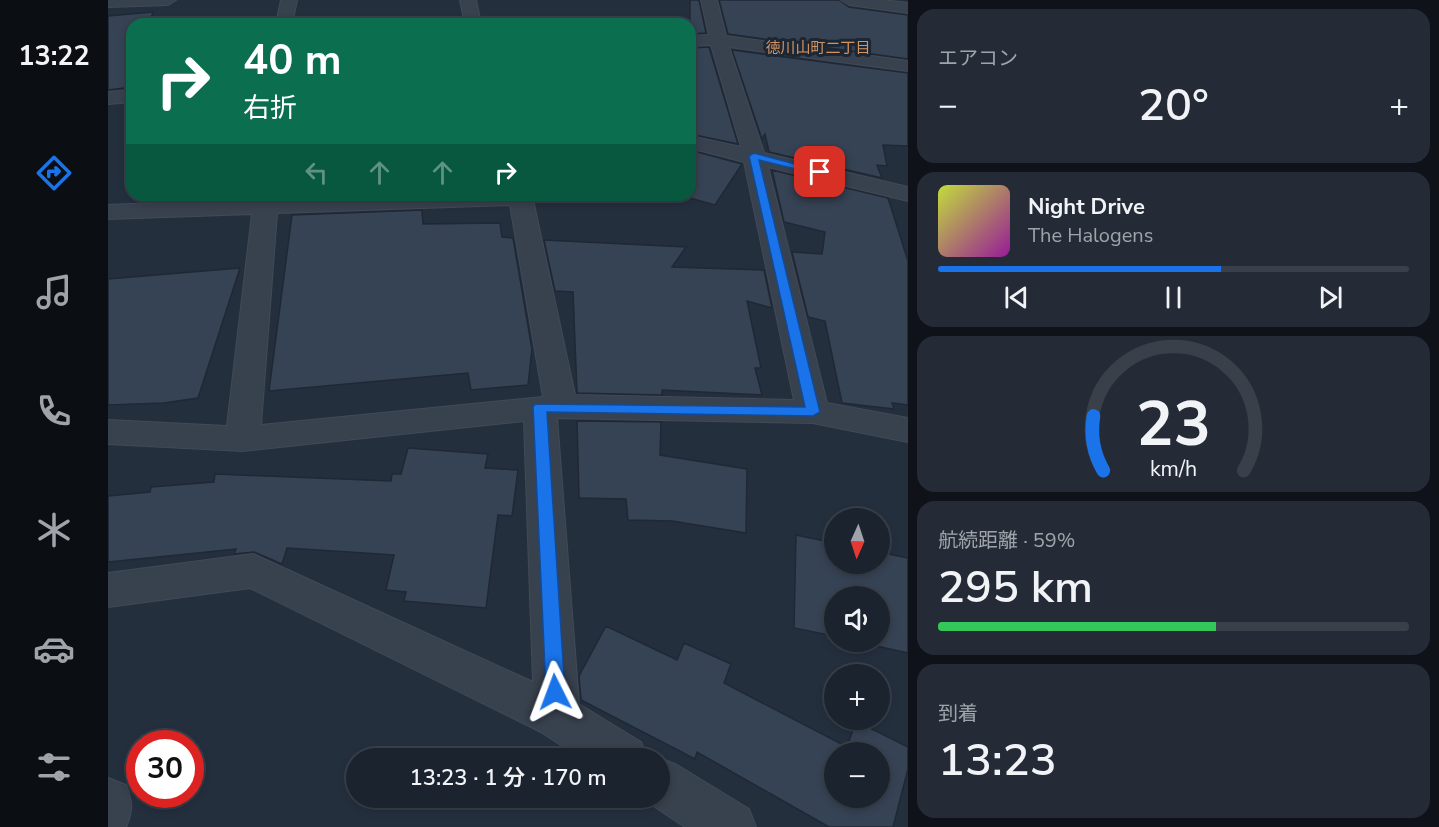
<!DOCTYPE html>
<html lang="ja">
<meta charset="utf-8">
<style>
body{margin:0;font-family:"Nunito Sans","Noto Sans JP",sans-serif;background:#242b36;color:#f1f3f6;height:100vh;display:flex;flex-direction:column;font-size:22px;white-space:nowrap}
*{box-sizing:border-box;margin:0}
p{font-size:20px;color:#a0a4aa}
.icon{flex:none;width:33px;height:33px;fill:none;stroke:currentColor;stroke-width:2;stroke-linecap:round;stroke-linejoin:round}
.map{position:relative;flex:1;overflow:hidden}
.details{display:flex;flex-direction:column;gap:9px;padding:9px;background:#0f1319;width:531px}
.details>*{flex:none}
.hud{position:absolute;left:18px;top:18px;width:570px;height:183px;border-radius:18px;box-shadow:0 3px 9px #0003,0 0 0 2px #39404a;background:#0b6e4f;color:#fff;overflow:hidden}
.needle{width:39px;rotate:183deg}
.fabs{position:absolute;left:716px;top:508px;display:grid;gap:12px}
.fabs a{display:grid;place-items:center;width:66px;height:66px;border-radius:50%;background:#1b232e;box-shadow:0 3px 9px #0003,0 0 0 2px #39404a;font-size:30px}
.speed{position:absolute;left:18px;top:730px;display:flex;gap:12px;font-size:30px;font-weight:700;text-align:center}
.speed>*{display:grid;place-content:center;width:78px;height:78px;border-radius:50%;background:#1b232e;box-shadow:0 3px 9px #0003,0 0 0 2px #39404a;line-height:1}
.speed .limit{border:9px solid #d22;background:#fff;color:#111}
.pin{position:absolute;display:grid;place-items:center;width:51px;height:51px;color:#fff;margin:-26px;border-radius:12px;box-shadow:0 3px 9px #0006}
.me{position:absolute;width:66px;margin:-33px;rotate:357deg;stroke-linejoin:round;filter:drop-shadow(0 0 4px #0008)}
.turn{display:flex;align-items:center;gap:21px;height:126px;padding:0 18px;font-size:27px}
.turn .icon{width:78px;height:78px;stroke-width:2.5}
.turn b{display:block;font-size:42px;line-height:51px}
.lanes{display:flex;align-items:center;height:57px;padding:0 18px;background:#0003;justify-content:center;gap:30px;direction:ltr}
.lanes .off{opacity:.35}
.big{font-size:45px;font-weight:600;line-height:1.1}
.details .card{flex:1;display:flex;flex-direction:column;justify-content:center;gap:9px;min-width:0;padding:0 21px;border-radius:18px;background:#242b36}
.details .dial{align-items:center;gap:0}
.dial svg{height:156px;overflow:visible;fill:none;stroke:#39404a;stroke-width:7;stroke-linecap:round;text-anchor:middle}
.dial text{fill:#f1f3f6;stroke:none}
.song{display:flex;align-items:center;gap:18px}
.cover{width:72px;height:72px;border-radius:9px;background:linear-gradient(135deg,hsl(70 70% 55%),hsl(300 70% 35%))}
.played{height:6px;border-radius:3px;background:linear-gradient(90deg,#1a73e8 60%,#39404a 60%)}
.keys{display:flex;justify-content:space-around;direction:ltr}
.heat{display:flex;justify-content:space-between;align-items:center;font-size:33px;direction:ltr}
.charge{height:9px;border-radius:4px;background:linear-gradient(90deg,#34c759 59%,#39404a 0)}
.trip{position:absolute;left:238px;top:748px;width:324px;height:60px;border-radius:30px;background:#1b232e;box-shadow:0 3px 9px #0003,0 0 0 2px #39404a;font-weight:600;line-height:60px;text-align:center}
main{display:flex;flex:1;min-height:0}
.dock{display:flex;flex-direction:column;width:108px;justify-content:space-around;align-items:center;background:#0b0e12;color:#a0a4aa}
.dock .icon{width:42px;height:42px}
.dock .selected{color:#1a73e8}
.dock b{font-size:27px;color:#f1f3f6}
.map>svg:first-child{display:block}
.building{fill:#364354;stroke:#1f2835;stroke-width:1.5;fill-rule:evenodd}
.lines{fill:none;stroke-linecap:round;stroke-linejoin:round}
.minor-casing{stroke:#414a57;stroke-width:2}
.minor{fill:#38414e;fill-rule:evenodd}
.route{fill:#1a73e8;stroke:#114b97;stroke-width:1.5}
.labels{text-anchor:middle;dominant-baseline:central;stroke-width:6;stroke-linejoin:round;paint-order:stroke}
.far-neighbourhood-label{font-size:15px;fill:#d59563;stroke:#1d2633}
</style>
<main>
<nav class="dock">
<b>13:22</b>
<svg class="icon selected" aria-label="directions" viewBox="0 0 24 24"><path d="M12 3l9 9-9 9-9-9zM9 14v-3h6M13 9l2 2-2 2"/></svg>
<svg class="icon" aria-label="music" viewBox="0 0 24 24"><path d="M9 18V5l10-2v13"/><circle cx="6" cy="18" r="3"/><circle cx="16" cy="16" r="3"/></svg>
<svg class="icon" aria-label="phone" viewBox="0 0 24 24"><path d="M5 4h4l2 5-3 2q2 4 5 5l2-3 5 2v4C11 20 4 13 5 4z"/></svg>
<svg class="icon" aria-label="climate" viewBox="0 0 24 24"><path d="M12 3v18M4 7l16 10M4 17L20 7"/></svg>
<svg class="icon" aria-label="car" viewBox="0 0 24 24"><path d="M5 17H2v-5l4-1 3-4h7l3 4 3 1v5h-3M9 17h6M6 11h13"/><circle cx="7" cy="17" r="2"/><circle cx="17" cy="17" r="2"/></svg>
<svg class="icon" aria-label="filters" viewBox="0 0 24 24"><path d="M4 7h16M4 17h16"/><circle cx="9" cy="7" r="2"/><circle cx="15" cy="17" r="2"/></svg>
</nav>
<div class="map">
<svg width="800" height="827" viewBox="0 0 800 827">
<rect width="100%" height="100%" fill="#242f3e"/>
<path class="building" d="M 582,0 L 591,0 L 598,33 L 582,34 Z
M 611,0 L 731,0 L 741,7 L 800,15 L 800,59 L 620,34 Z
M 45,12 L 41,24 L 24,24 L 24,67 L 16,88 L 0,90 L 0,16 Z
M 601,47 L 630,144 L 582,134 L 582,48 Z
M 624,50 L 800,73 L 800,146 L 775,145 L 779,166 L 769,165 L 774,178 L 661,152 L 657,134 L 654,139 Z
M 582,150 L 634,164 L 607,205 L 582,198 Z
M 664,170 L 780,198 L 800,261 L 800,405 L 784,403 L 786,409 L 734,403 L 717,321 L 700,317 L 684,252 L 714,254 L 717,232 L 676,222 Z
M 314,210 L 315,224 L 392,223 L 394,237 L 405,238 L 424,349 L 420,385 L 363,390 L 360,373 L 161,391 L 184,215 Z
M 436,240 L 578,247 L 564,267 L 656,270 L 664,308 L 639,301 L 653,368 L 647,368 L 654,395 L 554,390 L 554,395 L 469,393 L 465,292 L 447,291 Z
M 132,268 L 90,398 L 56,403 L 0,405 L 0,279 Z
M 469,421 L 553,422 L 552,455 L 639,469 L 638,533 L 564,521 L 520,520 L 518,499 L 471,498 Z
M 300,448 L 380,454 L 377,468 L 410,470 L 404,516 L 390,515 L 378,608 L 296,601 L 298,592 L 278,590 L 286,555 L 179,548 L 174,564 L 146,552 L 126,554 L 128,549 L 0,562 L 0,496 L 42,492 L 43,487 L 106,482 L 107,474 L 283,481 L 284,474 L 293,474 Z
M 688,535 L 726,543 L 726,564 L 771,564 L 771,552 L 800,558 L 800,653 L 751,642 L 771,642 L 771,597 L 726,597 L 726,636 L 686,628 Z
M 498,626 L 569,660 L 576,643 L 623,664 L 616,683 L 739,747 L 748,721 L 800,747 L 800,769 L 785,827 L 721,827 L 589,752 L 587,759 L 473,700 L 471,676 ZM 726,753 L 771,753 L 771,798 L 726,798 Z"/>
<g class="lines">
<defs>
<path id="minor" d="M 0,0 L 68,0 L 60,5 L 0,7 Z
M 173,0 L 189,0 L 184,24 L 168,24 Z
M 352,0 L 368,0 L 373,24 L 357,24 Z
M 593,0 L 609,0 L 618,36 L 800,61 L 800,71 L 621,47 L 656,153 L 800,187 L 800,201 L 660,167 L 719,403 L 800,418 L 800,442 L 705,423 L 449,418 L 471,704 L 533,742 L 540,759 L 474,759 L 433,732 L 142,588 L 0,607 L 0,573 L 145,554 L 425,682 L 416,421 L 135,451 L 0,444 L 0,420 L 119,426 L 144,214 L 0,219 L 0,205 L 146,199 L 146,195 L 170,195 L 170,199 L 270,195 L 424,195 L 467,395 L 686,400 L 636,162 L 582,148 L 582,136 L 633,147 L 603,45 L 582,46 L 582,36 L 601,35 ZM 402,205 L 435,397 L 153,425 L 169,213 Z
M 733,0 L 775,0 L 800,3 L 800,13 L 741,5 Z
M 24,90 L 24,102 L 0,104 L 0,92 Z
M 552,758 L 569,765 L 641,809 L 648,827 L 577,827 L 535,799 L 552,798 L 552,759 L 549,759 Z
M 0,778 L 18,785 C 25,803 25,810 18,827 L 0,827 Z"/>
</defs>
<use href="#minor" class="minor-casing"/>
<use href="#minor" class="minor"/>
</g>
<path class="route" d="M 646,153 L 717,172 L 712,175 L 651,160 L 712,412 L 705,416 L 439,412 L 457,692 L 454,698 L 447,701 L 441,698 L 438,692 L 425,407 L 427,404 L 697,407 L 641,156 Z"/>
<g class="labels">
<g class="far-neighbourhood-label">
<text x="710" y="48">徳川山町二丁目</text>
</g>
</g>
</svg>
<div class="fabs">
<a><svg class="needle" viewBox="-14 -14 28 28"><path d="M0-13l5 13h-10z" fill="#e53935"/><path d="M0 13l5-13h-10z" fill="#a0a4aa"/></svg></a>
<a><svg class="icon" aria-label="sound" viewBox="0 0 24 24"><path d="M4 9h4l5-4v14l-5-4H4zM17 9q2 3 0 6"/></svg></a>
<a>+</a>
<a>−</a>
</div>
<div class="speed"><div class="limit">30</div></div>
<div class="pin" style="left:712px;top:172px;background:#d93025"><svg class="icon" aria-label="arrive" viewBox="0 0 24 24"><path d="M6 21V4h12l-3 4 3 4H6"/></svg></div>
<svg class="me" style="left:447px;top:692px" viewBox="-20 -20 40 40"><path d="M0-17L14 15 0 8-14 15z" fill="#1a73e8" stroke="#fff" stroke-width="4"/></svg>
<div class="trip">13:23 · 1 分 · 170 m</div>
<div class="hud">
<div class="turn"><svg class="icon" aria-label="right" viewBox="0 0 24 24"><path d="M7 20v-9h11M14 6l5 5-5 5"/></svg><div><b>40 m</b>右折</div></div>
<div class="lanes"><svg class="icon off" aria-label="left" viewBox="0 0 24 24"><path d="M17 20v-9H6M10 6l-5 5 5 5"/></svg><svg class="icon off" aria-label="ahead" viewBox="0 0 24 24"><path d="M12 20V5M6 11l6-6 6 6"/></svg><svg class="icon off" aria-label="ahead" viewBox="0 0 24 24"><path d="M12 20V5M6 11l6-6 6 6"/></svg><svg class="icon" aria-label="right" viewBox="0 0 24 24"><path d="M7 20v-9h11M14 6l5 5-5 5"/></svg></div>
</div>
</div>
<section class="details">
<div class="card"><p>エアコン</p>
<div class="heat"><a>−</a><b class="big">20°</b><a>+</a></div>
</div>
<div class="card">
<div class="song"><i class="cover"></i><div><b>Night Drive</b><p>The Halogens</p></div></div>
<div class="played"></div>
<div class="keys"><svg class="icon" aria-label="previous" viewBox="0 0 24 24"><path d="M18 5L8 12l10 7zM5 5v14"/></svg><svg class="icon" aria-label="pause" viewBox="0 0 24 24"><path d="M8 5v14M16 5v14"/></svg><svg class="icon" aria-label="next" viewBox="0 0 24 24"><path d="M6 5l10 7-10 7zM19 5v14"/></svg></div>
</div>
<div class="card dial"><svg viewBox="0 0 100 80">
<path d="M14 69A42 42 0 1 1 86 69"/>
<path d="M14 69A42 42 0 0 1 9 41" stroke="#1a73e8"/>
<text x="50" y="56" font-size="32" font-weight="700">23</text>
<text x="50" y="72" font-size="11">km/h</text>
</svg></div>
<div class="card"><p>航続距離 · 59%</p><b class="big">295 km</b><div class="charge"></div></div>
<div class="card"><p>到着</p><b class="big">13:23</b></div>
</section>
</main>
